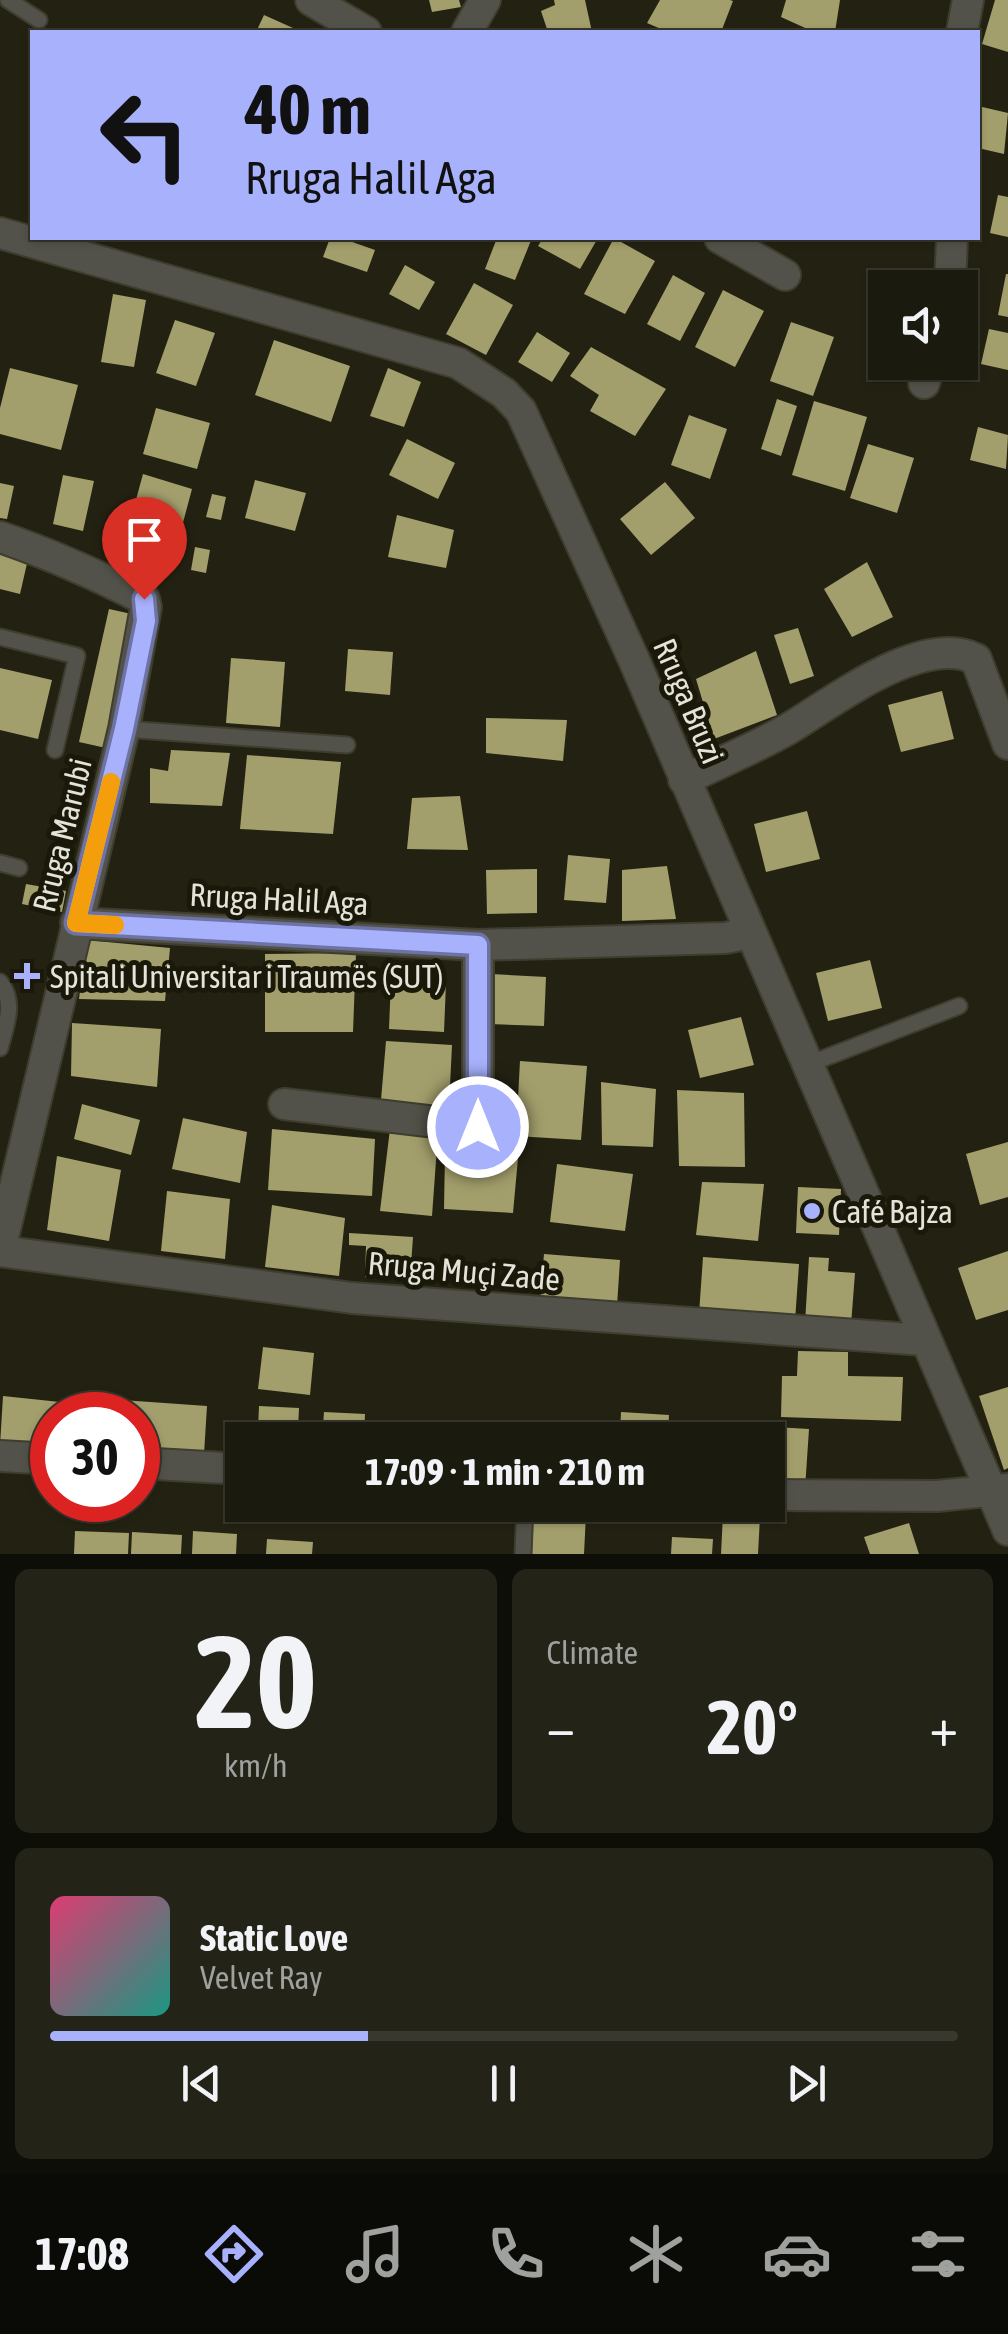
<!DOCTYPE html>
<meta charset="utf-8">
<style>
body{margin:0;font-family:"Asap Condensed",sans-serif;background:#232317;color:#f1f3f6;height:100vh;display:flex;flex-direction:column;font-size:38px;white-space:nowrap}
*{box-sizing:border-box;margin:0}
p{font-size:32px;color:#9fa19e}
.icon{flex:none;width:55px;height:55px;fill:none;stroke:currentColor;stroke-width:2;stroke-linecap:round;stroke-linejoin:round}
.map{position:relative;height:1554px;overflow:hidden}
.drawer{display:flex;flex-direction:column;gap:15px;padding:15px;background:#0e0e08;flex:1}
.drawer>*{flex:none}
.guide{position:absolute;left:30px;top:30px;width:950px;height:210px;border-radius:0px;box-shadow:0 2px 8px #0004,0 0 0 2px #38382e;background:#a7b1fc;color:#111;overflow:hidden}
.controls{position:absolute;left:868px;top:270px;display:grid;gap:20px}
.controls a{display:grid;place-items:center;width:110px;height:110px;border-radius:0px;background:#1a1a0e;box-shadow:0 2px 8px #0004,0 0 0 2px #38382e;font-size:50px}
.speed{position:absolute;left:30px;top:1392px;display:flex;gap:20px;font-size:50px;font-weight:700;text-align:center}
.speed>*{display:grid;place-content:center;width:130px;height:130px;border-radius:50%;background:#1a1a0e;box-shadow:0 2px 8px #0004,0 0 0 2px #38382e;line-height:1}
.speed .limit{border:15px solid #d22;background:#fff;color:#111}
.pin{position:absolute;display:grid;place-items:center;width:85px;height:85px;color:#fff;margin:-102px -42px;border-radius:50% 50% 50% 0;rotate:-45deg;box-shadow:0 0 10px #0007}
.pin .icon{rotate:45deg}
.me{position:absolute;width:110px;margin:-55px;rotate:0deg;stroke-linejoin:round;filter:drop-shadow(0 0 8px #0008)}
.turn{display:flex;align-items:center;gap:35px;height:210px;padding:0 50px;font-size:45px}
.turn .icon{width:130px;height:130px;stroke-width:2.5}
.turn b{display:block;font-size:70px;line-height:85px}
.big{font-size:75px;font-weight:700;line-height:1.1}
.drawer .tile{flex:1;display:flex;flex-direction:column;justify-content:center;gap:15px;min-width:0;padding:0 35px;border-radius:15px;background:#232317}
.drawer .dial{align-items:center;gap:0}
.dial b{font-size:130px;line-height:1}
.song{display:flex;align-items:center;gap:30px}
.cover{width:120px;height:120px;border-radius:15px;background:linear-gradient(135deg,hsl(340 70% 55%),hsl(170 70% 35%))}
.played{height:10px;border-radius:5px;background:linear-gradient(90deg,#a7b1fc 35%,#38382e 35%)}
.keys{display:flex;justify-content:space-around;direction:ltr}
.heat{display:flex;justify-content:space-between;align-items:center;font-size:55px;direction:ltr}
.drawer .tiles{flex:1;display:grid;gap:15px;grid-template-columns:1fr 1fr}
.tile:last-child{grid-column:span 2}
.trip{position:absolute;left:225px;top:1422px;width:560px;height:100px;border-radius:0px;background:#1a1a0e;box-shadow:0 2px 8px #0004,0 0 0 2px #38382e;font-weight:700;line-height:100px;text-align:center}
.tab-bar{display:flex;height:160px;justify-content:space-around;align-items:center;background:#0a0a06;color:#9fa19e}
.tab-bar .icon{width:70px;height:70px}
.tab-bar .on{color:#a7b1fc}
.tab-bar b{font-size:45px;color:#f1f3f6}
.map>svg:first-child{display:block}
.building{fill:#a39f6c}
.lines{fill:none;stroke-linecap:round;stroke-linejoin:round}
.lane-casing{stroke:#3e3d2e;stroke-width:19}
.street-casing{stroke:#3e3d2e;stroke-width:34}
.lane{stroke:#53524a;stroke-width:15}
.street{stroke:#53524a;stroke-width:30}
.route-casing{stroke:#6d73a4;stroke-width:25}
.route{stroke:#a7b1fc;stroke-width:18}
.slow{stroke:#f59e0b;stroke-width:18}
.poi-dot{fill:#a7b1fc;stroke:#1a1809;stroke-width:4}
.labels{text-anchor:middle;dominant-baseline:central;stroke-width:10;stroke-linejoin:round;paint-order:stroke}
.street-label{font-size:32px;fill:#e3e3d9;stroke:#1a1809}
.poi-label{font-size:32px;fill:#e3e3d9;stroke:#1a1809;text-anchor:start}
</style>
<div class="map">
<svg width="1008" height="1554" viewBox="0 0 1008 1554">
<rect width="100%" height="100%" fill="#232212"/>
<path class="building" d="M 429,0 L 459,0 L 461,7 L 432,12 Z
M 554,0 L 585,0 L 592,32 L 548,32 L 541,11 L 555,5 Z
M 660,0 L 730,0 L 733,1 L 721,32 L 668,32 L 647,23 Z
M 786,0 L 840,0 L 835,32 L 814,32 L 781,17 Z
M 995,0 L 1008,0 L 1008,52 L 982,44 Z
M 264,15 L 293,28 L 291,32 L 256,32 Z
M 978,106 L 1008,113 L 1004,154 L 978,148 Z
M 998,195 L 1008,197 L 1008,237 L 990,233 Z
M 330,238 L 341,238 L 375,250 L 367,272 L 323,257 Z
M 497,238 L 532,238 L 515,280 L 485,269 Z
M 543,238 L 598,238 L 580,269 L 538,246 Z
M 614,238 L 655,261 L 625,314 L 584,294 Z
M 405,265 L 435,282 L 419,310 L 389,294 Z
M 1006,274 L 1008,274 L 1008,317 L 998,315 Z
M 673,275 L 705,293 L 680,341 L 647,324 Z
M 474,283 L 513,305 L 486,355 L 446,334 Z
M 723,290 L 764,311 L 735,367 L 695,347 Z
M 113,294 L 146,300 L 134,367 L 101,362 Z
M 175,320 L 215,333 L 196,386 L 156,373 Z
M 791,322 L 834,337 L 813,396 L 770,381 Z
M 989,329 L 1008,333 L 1008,370 L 981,364 Z
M 537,332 L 570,353 L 552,382 L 518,362 Z
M 274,340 L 350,366 L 331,422 L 255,395 Z
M 591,347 L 666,389 L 635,436 L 590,411 L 599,395 L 570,376 Z
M 10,368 L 78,385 L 61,450 L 0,434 L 0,408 Z
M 388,368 L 421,382 L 404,427 L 370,416 Z
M 777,399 L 797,406 L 781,456 L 761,449 Z
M 814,401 L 867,417 L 845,491 L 792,475 Z
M 156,408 L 210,423 L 197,469 L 143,454 Z
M 689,415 L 727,429 L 710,479 L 671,465 Z
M 978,427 L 1008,435 L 1006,469 L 970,460 Z
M 407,439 L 455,463 L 438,499 L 389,475 Z
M 868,444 L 914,458 L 897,513 L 850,498 Z
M 143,474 L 192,489 L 181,530 L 131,518 Z
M 63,475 L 94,481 L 83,531 L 53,524 Z
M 255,480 L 306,493 L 295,531 L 245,518 Z
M 665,482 L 695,518 L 651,555 L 620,519 Z
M 0,483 L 14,486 L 7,519 L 0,518 Z
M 212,494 L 226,497 L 221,520 L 206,517 Z
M 397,515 L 454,530 L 446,568 L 388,557 Z
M 195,547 L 210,550 L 206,573 L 191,570 Z
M 0,553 L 28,559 L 20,594 L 0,589 Z
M 867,562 L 893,617 L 852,637 L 824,589 Z
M 109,609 L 136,615 L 106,748 L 79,742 Z
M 798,628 L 814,676 L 790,684 L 774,635 Z
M 348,649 L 393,652 L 390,695 L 345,691 Z
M 756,651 L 777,715 L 714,739 L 696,679 Z
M 231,658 L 285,662 L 280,727 L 226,723 Z
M 0,668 L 52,680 L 38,739 L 0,730 Z
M 942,691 L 954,739 L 901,752 L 888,705 Z
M 486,718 L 567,720 L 563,761 L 486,753 Z
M 171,750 L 230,753 L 222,806 L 150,803 L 150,768 L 168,771 Z
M 247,755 L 341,762 L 333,834 L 240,829 Z
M 460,796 L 468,850 L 407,849 L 412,798 Z
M 807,811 L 820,859 L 766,872 L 754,824 Z
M 568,855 L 610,859 L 606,903 L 564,900 Z
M 667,866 L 676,919 L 622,921 L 622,870 Z
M 537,869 L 537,913 L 487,914 L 486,870 Z
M 26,884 L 66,891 L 62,912 L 22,904 Z
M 86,940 L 170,948 L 165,1001 L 79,999 Z
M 356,953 L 353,1032 L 265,1032 L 265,954 Z
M 870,960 L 882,1008 L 828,1021 L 816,973 Z
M 491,974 L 546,977 L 544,1026 L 489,1024 Z
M 391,980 L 446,983 L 444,1032 L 389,1029 Z
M 741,1017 L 754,1065 L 700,1078 L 688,1030 Z
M 72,1023 L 161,1029 L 157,1087 L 71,1076 Z
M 386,1041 L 452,1045 L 449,1107 L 381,1100 Z
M 520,1061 L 587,1066 L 581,1140 L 516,1136 Z
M 601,1082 L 656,1089 L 653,1147 L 602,1145 Z
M 677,1090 L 744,1093 L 745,1167 L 679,1166 Z
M 82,1104 L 140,1120 L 131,1155 L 74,1139 Z
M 183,1118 L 247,1132 L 240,1183 L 172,1169 Z
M 272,1129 L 375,1139 L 372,1196 L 268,1190 Z
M 390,1129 L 438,1133 L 432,1216 L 380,1211 Z
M 1008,1142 L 1008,1197 L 980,1205 L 966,1154 Z
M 445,1153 L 518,1158 L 513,1213 L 444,1209 Z
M 57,1156 L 121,1170 L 109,1241 L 47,1230 Z
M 557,1164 L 633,1174 L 625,1231 L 550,1222 Z
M 702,1182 L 764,1184 L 758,1241 L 696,1235 Z
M 798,1187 L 841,1189 L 839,1235 L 796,1233 Z
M 167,1191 L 230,1199 L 225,1259 L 161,1251 Z
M 272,1205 L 345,1218 L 339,1276 L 265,1267 Z
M 349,1233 L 413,1237 L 410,1280 L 365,1277 L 366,1246 L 349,1245 Z
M 1008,1251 L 1008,1310 L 976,1320 L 958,1268 Z
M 544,1254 L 620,1260 L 617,1306 L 540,1300 Z
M 703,1257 L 799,1264 L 795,1321 L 699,1314 Z
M 809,1257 L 829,1258 L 828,1271 L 855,1273 L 851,1325 L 805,1323 Z
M 263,1347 L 314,1353 L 310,1395 L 258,1389 Z
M 798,1351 L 848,1352 L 848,1376 L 903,1377 L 901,1421 L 781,1417 L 782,1376 L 797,1376 Z
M 1008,1387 L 1008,1468 L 1004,1470 L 979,1396 Z
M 3,1396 L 60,1402 L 59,1415 L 52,1415 L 52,1450 L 0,1445 Z
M 122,1400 L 207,1406 L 204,1454 L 138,1450 L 138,1415 L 121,1415 Z
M 259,1406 L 299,1408 L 298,1429 L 314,1430 L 313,1440 L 242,1440 L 242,1462 L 237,1461 L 239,1429 L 258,1430 Z
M 324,1412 L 365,1414 L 364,1440 L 322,1440 Z
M 621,1412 L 669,1415 L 668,1436 L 620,1434 Z
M 740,1425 L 809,1429 L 805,1489 L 768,1487 L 768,1440 L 740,1440 Z
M 532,1511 L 586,1514 L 584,1554 L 529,1554 Z
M 723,1514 L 760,1517 L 758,1554 L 721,1554 Z
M 909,1523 L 919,1554 L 870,1554 L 864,1537 Z
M 75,1531 L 129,1533 L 128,1554 L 74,1554 Z
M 193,1531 L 237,1534 L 236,1554 L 192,1554 Z
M 132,1532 L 182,1535 L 181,1554 L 131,1554 Z
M 672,1537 L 713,1539 L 712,1554 L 671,1554 Z
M 267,1539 L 313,1542 L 312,1554 L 266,1554 Z"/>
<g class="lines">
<defs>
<path id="lane" d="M 8,0 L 39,20
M 0,637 L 77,656 L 55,750
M 124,729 L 347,745
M 0,863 L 19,868
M 0,982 C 16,1002 6,1025 0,1048
M 809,1064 L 959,1006
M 523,1554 L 525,1505"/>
<path id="street" d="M 311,0 L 366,32
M 467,32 L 485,0
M 962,32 L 968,0
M 0,233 L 458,363 L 504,393 L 521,411 L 634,660 L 1008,1530
M 720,238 L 785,275
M 950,288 L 952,238
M 924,383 L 931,362
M 0,537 C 50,554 97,575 144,599 L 146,607 L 124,729 L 0,1250
M 684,780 C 718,763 755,748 788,729 C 833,702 923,632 976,659 L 1008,744
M 76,923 L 478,945 L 725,938 L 751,933
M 284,1104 L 478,1127 L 478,945
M 0,1251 L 352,1298 L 924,1340
M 0,1456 L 52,1459
M 138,1463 L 242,1469
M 768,1495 L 937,1496 L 1008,1489"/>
</defs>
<use href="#lane" class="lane-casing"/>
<use href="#street" class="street-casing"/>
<use href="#lane" class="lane"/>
<use href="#street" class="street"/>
</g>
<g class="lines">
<defs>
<path id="route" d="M 144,599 L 146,621 L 124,729 L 76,923 L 478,945 L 478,1127"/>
</defs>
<use href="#route" class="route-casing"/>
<use href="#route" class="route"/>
<path class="slow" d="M 111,782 L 76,923 L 115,925"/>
</g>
<g class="poi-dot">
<path d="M22 961h10v10h10v10h-10v10h-10v-10h-10v-10h10z"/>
<circle cx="812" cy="1211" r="10"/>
</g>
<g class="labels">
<g class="street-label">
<text transform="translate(689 701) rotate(67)">Rruga Bruzi</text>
<text transform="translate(62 835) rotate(-76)">Rruga Marubi</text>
<text transform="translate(279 899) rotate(3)">Rruga Halil Aga</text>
<text transform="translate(464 1271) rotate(5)">Rruga Muçi Zade</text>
</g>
<g class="poi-label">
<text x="50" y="976">Spitali Universitar i Traumës (SUT)</text>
<text x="832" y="1211">Café Bajza</text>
</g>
</g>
</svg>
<div class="controls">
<a><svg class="icon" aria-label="sound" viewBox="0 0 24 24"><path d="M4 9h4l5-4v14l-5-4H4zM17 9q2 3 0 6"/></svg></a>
</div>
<div class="speed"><div class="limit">30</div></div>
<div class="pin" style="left:144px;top:599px;background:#d93025"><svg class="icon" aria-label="arrive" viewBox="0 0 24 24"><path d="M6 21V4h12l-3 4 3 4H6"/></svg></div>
<svg class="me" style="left:478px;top:1127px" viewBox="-20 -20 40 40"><circle r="17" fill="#a7b1fc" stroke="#fff" stroke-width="3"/><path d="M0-11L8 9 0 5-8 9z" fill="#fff"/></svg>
<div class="trip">17:09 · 1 min · 210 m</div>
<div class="guide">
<div class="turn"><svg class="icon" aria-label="left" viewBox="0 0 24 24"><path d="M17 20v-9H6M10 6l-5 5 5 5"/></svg><div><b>40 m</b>Rruga Halil Aga</div></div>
</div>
</div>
<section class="drawer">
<div class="tiles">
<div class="tile dial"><b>20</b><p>km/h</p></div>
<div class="tile"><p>Climate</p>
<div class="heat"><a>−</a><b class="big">20°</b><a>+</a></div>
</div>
<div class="tile">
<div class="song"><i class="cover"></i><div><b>Static Love</b><p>Velvet Ray</p></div></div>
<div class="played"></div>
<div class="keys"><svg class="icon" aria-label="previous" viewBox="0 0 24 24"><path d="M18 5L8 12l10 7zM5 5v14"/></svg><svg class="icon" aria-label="pause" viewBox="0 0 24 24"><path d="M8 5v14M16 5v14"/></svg><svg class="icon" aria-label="next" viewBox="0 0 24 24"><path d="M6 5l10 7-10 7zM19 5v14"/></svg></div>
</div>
</div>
</section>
<nav class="tab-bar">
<b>17:08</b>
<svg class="icon on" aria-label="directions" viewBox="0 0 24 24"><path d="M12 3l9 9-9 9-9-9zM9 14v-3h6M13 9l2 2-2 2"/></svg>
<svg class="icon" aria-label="music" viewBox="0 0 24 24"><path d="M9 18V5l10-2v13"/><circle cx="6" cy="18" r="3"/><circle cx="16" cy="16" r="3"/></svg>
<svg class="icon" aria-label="phone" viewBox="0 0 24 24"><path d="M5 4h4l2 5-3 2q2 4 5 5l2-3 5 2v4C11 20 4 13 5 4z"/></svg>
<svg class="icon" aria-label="climate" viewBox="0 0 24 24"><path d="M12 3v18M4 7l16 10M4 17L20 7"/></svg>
<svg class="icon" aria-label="car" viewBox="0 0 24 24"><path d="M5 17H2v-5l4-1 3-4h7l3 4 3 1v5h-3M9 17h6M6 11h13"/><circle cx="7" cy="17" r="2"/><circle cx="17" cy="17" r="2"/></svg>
<svg class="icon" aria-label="filters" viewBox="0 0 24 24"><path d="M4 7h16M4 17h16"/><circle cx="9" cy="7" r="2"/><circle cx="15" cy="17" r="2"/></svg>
</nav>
